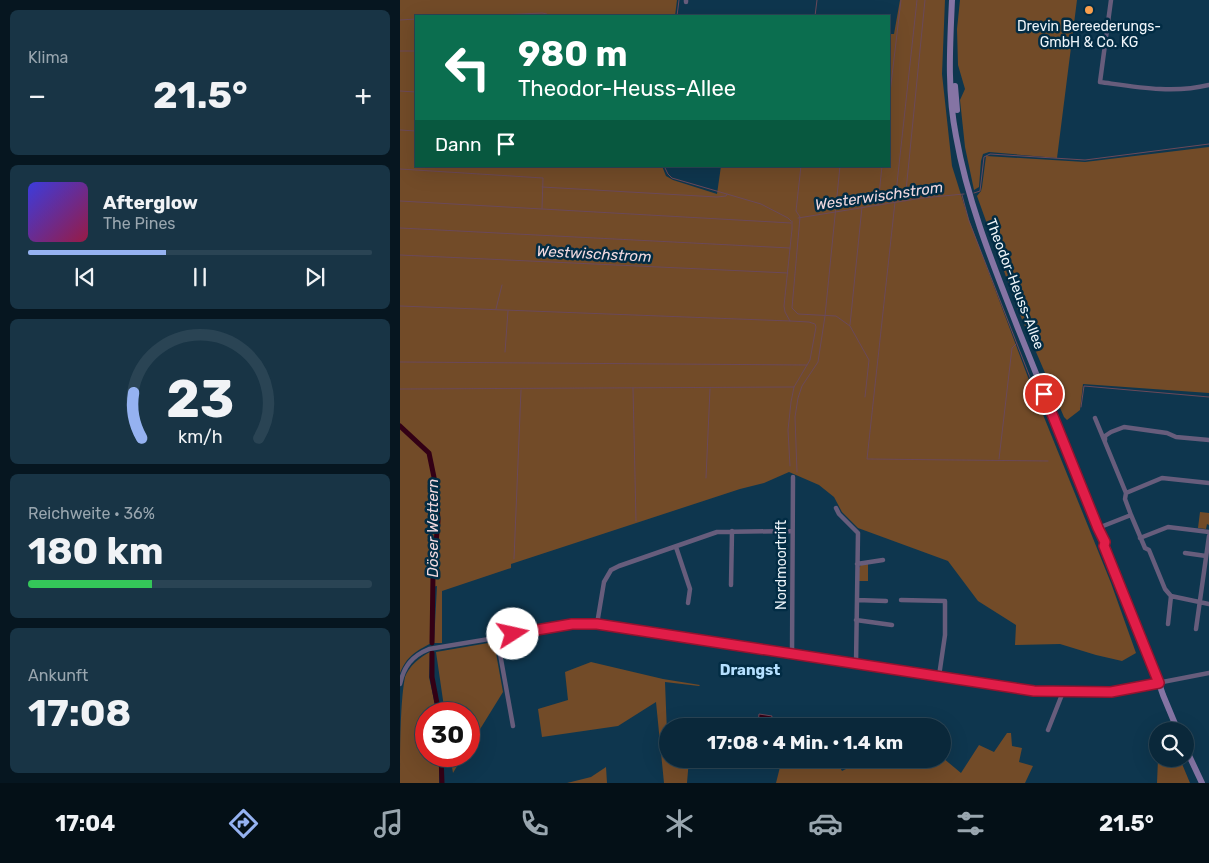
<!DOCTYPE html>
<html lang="de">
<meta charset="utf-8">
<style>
body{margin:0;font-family:Rubik,sans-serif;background:#183445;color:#f1f3f6;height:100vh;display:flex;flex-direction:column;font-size:19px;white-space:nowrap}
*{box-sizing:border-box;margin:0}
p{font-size:16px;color:#99a6af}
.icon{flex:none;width:28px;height:28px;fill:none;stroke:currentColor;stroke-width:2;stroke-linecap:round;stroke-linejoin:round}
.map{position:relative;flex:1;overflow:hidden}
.details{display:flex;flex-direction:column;gap:10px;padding:10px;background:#061620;width:400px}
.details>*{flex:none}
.banner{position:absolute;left:15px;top:15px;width:475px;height:152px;border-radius:0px;box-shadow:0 5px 20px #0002,0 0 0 1px #2a4454;background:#0b6e4f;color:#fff;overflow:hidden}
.tools{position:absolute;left:749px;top:722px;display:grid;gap:10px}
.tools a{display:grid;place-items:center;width:45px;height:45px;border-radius:50%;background:#0a283a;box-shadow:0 5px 20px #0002,0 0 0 1px #2a4454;font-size:25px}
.speed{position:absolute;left:15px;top:702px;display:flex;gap:10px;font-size:25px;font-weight:700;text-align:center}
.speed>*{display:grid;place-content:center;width:65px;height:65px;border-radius:50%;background:#0a283a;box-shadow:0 5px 20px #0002,0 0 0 1px #2a4454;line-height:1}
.speed .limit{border:8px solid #d22;background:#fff;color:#111}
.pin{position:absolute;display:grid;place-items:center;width:42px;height:42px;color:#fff;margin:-21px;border:2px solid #fff;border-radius:50%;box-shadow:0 1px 5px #0007}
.me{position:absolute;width:55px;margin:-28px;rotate:80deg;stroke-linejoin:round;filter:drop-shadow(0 0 4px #0008)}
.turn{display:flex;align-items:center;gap:18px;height:105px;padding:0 20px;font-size:22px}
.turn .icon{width:65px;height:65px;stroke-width:2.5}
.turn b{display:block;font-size:35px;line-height:42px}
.then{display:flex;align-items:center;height:48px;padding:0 20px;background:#0003;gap:10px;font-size:19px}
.big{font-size:38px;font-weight:700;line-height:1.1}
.details .widget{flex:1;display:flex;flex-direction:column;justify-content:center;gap:8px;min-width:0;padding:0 18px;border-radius:8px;background:#183445}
.details .dial{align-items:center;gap:0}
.dial svg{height:130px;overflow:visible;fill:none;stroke:#2a4454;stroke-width:7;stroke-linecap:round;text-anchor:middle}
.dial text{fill:#f1f3f6;stroke:none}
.song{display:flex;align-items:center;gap:15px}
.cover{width:60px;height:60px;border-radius:8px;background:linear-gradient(135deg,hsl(240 70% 55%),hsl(340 70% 35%))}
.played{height:5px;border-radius:2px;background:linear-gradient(90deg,#95b2f1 40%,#2a4454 40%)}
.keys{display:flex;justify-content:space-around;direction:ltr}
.heat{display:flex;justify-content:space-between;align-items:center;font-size:28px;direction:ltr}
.charge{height:8px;border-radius:4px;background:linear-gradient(90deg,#34c759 36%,#2a4454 0)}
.trip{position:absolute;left:259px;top:718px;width:292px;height:50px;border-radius:25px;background:#0a283a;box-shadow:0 5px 20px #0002,0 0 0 1px #2a4454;font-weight:700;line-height:50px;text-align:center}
.menu{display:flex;height:80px;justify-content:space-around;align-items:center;background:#041017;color:#99a6af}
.menu .icon{width:35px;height:35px}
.menu .selected{color:#95b2f1}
.menu b{font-size:22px;color:#f1f3f6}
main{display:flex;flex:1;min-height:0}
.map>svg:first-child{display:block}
.green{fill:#724b28}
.water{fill:#330015;stroke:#6b4959}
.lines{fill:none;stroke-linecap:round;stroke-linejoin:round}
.stream{stroke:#6b4959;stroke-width:1}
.canal{stroke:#330015;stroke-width:5}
.street{stroke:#675d7c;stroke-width:4.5}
.secondary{stroke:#8574a4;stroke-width:6}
.route-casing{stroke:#92132f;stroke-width:12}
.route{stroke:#e11d48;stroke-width:9}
.poi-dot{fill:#f99f4d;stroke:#022c44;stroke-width:2}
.labels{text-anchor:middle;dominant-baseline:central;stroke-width:5;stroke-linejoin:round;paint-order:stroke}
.poi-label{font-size:14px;fill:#edf4f9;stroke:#022c44}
.street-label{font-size:14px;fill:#edf4f9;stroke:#022c44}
.water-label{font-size:15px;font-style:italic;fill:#f1d9df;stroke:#022c44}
.neighbourhood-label{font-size:15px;font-weight:bold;fill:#b5e0ff;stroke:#022c44}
</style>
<main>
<section class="details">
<div class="widget"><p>Klima</p>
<div class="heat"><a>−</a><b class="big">21.5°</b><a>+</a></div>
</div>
<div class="widget">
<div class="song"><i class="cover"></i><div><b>Afterglow</b><p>The Pines</p></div></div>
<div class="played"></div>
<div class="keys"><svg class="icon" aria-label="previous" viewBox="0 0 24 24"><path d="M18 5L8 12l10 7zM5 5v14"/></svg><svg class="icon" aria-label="pause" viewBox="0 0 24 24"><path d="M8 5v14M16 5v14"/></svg><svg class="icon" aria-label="next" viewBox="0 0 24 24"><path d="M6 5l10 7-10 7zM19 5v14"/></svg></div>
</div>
<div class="widget dial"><svg viewBox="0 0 100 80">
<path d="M14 69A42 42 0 1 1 86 69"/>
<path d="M14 69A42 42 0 0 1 9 41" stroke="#95b2f1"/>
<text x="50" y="56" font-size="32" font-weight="700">23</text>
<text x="50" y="72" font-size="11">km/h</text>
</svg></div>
<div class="widget"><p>Reichweite · 36%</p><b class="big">180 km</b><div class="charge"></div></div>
<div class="widget"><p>Ankunft</p><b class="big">17:08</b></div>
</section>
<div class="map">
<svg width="809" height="783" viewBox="0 0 809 783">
<rect width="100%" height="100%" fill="#0e364e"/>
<path class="green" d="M 0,0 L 277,0 L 275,16 L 16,16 L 16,166 L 262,166 L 266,176 L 273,180 L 317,194 L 321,166 L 489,166 L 489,34 L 494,34 L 500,0 L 545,0 L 542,74 L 552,166 L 568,217 L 629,380 L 711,583 L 736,653 L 722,661 L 696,655 L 660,644 L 615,645 L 616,625 L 578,601 L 548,561 L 458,528 L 442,512 L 434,497 L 419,485 L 389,472 L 364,483 L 340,489 L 111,564 L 111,568 L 42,591 L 42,643 L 34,643 L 37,586 L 32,587 L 31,643 C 15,652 7,656 0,673 Z
M 560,0 L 677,0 L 657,158 L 589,152 L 583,154 L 581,161 L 579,187 L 574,190 L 565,147 L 560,100 L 565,89 L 558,65 L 557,29 Z
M 809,147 L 809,393 L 683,384 L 680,410 L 667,420 L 664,417 L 618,310 L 577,196 L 581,191 L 582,187 L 586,156 L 685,162 Z
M 800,512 L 809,513 L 809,525 L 807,524 L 806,529 L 798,528 Z
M 468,563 L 468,581 L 459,581 L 459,568 L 461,565 Z
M 94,642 L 103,692 L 69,747 L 69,714 L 45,714 L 36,652 Z
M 30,652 L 29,677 L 37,714 L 26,714 L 26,756 L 39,756 L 39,783 L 0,783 C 0,753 0,703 5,677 C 9,666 20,657 30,652 Z
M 191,662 L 263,679 L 300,685 L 299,686 L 265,682 L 268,759 L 289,759 L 287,783 L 264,783 L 256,702 L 218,726 L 142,737 L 138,709 L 168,700 L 165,672 Z
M 607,733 L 611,733 L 612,746 L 622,748 L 619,762 L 633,766 L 625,783 L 376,783 L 382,759 L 435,759 L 442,771 C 453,765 460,769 467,759 L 543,758 L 561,773 L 579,745 L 594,752 Z
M 50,756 L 63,756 L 53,773 Z
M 758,759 L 780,759 L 790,783 L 757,783 Z
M 206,767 L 207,783 L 167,783 L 191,777 Z"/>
<path class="water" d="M 359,714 L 372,716 L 370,726 L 358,726 Z"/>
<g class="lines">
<path class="stream" d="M 517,0 L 467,459 L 648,461
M 78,16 L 142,13 L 147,14 L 147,16
M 277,16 L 279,0
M 415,16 L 417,0
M 0,20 L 16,19
M 0,51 L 16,51
M 0,91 L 16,92
M 489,101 L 501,0
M 0,130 L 16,131
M 264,166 L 268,174 L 272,178 L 361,204 L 388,218 L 391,221
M 401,166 L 396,211 L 400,217 L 392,308 L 398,314 L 436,316 L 450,326 L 469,360 L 465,397
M 0,169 L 143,178 L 142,209
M 142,187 L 317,197 L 326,196 L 327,194
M 574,193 L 580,191 L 584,157 L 590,154 L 685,160 L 809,144
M 562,195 L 569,221 L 640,403
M 0,201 L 391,223
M 505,201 L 525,0
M 478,205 L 482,166
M 398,218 L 522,198 L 564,194
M 0,228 L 390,248
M 0,255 L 388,273
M 0,306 L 390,321
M 96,309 L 102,285
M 450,325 L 462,207
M 105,352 L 108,311
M 0,362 L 407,365
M 233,388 L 236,521
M 0,389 L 394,387
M 681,407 L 684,386 L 809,397
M 599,459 L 612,348 L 616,344
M 390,466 L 388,430 L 391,402 L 394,387 L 410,360 L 416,327 L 415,324 L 409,322 L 390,321 L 385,312 L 384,306 L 392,229 L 392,221
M 397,472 L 395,417 L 398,398 L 402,386 L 418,362 L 425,316 L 440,166
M 306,478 L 310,389
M 114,559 L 121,390"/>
<path class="canal" d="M 0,426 L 29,453 L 36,487 L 38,521 L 33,575 L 32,643
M 32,653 L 32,677 L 39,714
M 41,756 L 42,783"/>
<path class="street" d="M 711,0 L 700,82 C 736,87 773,94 809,85
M 286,2 L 286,0
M 695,418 L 726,493 L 725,499 L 731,515
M 705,440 L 705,436 L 711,432 L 724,427 L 767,433 L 776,437 L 809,440
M 726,493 L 762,478 L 809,483
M 436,508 L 439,514 L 458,533 L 456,664
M 698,528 L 731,515 L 745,548 L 749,550 L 765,589 L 771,596 L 809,604
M 740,538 L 768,527 L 809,532
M 276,547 L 290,589 L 288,603
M 785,553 L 806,556
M 457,564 L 483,560
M 331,585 L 332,531
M 457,600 L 486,601
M 501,600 L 545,601 L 545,635 L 539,676
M 456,620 L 492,625
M 197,624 L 204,582 L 211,570 L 219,566 L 317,532 L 392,531
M 768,624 L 771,596
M 796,629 L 809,536
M 97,637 L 113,726
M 392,654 L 393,477
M 0,684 C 4,666 12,656 29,649 L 184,623 L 634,691 L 711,692 L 809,673
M 648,730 L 663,692"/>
<path class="secondary" d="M 552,0 C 550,45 547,91 556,136 C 568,204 594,267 619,331 C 645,396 672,462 698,528 L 705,542 L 705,546
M 555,86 L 557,110
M 702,543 L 749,654 L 763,695 L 778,731
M 785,747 L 802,783"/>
</g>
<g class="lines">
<defs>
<path id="route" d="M 113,634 L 172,624 L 197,624 L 634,691 L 711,692 L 759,683 L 704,546 L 705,542 L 698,528 L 644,394"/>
</defs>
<use href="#route" class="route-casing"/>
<use href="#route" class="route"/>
</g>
<circle class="poi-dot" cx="689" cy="10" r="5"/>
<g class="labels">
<g class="poi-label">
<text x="689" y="26">Drevin Bereederungs-<tspan x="689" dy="16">GmbH &amp; Co. KG</tspan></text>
</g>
<g class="street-label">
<text transform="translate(615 284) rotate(69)">Theodor-Heuss-Allee</text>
<text transform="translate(381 565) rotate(-90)">Nordmoortrift</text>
</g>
<g class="water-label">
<text transform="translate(479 196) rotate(-8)">Westerwischstrom</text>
<text transform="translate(194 254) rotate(3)">Westwischstrom</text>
<text transform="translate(33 528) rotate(-90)">Döser Wettern</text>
</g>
<g class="neighbourhood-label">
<text x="350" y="670">Drangst</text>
</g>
</g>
</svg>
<div class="tools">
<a><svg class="icon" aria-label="search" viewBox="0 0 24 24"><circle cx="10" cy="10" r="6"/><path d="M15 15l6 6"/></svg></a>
</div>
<div class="speed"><div class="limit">30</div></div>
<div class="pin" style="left:644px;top:394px;background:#d93025"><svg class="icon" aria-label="arrive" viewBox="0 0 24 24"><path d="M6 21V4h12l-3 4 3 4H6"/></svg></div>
<svg class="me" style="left:113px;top:634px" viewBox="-20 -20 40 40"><circle r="19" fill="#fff"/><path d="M0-13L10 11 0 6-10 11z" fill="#e11d48"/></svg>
<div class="trip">17:08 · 4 Min. · 1.4 km</div>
<div class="banner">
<div class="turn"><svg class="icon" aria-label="left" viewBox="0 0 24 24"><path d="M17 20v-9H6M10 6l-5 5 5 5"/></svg><div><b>980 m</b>Theodor-Heuss-Allee</div></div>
<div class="then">Dann<svg class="icon" aria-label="arrive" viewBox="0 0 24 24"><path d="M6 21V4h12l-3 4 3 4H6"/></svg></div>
</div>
</div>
</main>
<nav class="menu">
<b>17:04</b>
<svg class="icon selected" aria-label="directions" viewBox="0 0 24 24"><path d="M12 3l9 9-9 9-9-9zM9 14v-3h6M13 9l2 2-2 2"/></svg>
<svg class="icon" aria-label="music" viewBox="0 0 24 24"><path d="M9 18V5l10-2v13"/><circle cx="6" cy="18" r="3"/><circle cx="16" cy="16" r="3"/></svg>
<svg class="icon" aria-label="phone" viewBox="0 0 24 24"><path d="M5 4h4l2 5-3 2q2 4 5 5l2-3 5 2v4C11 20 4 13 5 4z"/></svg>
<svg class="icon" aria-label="climate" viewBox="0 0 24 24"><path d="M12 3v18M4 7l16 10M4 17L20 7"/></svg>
<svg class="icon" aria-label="car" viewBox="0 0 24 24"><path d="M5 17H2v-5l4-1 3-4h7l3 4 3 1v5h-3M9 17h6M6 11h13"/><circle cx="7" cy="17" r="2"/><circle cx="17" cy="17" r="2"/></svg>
<svg class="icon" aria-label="filters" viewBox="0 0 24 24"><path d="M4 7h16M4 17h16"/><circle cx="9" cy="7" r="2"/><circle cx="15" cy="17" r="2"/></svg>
<b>21.5°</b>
</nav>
